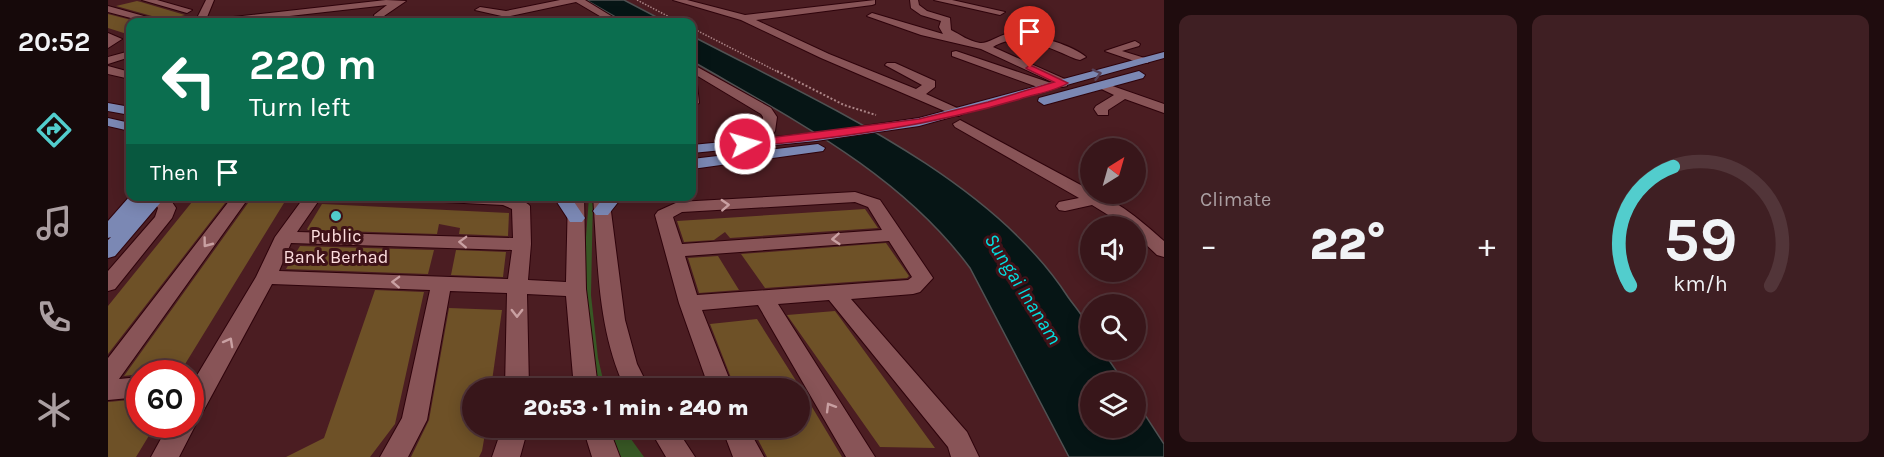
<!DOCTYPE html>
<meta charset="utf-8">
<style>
body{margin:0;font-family:Karla,sans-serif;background:#3f1f23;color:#f1f3f6;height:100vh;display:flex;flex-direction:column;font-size:22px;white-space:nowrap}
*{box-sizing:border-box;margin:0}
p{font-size:20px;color:#ab9fa2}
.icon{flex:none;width:33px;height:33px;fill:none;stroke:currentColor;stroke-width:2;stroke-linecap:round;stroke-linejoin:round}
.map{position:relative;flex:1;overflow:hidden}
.details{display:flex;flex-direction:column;gap:15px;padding:15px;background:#1f0c0e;width:720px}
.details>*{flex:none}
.hud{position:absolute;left:18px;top:18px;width:570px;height:183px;border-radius:12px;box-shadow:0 3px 15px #0003,0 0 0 2px #523539;background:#0b6e4f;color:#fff;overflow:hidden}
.needle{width:39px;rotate:37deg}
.controls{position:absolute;left:972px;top:138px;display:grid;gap:12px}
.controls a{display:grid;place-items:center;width:66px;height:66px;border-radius:50%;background:#38161a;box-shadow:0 3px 15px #0003,0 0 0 2px #523539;font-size:30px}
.speed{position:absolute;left:18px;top:360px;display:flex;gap:12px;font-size:30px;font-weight:700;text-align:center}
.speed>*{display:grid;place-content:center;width:78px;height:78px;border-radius:50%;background:#38161a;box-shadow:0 3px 15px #0003,0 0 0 2px #523539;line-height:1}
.speed .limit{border:9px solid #d22;background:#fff;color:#111}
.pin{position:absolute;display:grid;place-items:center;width:51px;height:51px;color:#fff;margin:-62px -26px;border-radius:50% 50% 50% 0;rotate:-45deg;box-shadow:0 0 6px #0007}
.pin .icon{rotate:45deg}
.me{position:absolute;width:66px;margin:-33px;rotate:84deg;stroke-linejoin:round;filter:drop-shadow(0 0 4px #0008)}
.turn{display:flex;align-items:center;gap:21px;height:126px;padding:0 24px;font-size:27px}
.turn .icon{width:78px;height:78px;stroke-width:2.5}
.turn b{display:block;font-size:42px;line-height:51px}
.then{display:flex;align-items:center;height:57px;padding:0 24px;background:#0003;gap:12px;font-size:22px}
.big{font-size:45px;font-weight:800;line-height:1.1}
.details .card{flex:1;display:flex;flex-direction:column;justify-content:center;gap:9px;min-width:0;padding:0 21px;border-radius:12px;background:#3f1f23}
.details .dial{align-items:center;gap:0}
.dial svg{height:156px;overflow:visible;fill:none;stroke:#523539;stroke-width:7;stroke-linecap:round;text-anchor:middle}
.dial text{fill:#f1f3f6;stroke:none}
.heat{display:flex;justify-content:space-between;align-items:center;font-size:33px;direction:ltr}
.details .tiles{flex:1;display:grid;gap:15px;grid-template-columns:repeat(2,1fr)}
.trip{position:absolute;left:354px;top:378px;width:348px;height:60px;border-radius:30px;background:#38161a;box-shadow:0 3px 15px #0003,0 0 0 2px #523539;font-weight:800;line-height:60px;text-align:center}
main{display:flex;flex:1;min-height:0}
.menu{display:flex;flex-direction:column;width:108px;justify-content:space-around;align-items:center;background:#16090a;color:#ab9fa2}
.menu .icon{width:42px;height:42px}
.menu .current{color:#52cdcd}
.menu b{font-size:27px;color:#f1f3f6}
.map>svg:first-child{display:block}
.green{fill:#385825}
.water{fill:#061515;stroke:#505152;stroke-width:1.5}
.building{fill:#6e5127}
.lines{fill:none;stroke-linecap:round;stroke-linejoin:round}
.minor-casing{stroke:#2e030b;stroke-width:2}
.major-casing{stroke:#2e030b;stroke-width:2}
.path-far1{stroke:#ab8587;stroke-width:1.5;stroke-dasharray:1.5 1.5;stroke-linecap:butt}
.path{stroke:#ab8587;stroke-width:2;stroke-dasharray:2 2;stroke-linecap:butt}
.minor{fill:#885457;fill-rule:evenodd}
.major{fill:#7b88b4;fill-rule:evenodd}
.oneway{stroke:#574156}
.oneway2{stroke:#c9a0a2}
.route{fill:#e11d48;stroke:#92132f;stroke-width:1.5}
.poi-dot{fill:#52cdcd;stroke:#3f1218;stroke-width:2}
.labels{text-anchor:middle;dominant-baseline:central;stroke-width:6;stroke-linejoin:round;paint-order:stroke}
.poi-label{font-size:18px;fill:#fededf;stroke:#3f1218}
.water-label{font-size:20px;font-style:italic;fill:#02dfe0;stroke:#3f1218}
</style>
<main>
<nav class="menu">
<b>20:52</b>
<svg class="icon current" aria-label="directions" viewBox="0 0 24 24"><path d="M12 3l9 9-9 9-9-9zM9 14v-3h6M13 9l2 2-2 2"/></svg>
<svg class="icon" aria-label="music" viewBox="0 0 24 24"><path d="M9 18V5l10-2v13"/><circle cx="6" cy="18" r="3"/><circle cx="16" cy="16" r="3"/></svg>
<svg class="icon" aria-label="phone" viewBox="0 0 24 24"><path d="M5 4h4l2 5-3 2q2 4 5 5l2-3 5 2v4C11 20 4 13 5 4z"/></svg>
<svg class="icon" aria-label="climate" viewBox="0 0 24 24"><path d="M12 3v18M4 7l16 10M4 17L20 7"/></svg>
</nav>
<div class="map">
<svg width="1056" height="457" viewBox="0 0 1056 457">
<rect width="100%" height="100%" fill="#4b1d22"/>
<path class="green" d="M 481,197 L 485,197 L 483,295 L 490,358 L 497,388 L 474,388 L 470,343 Z
M 484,428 L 515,428 L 536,457 L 497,457 Z"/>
<path class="water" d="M 478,0 L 516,0 L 558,22 L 516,22 Z
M 584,36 C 708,101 882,176 960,297 C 967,307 979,320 982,331 C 984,336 982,344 982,350 L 994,350 L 1016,382 L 982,382 L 982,428 L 1028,428 L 1028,401 L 1056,444 L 1056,457 L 961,457 L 862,268 C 792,173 684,119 584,61 Z"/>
<path class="building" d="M 29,1 L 33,2 L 77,15 L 54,21 L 51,18 L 8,6 Z
M 0,14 L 31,22 L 22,22 L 22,35 L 0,28 Z
M 119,196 L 114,203 L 117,203 L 0,354 L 0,306 L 88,197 Z
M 140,203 L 176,203 L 71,374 L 32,374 L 16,376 Z
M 214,204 L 401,213 L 400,236 L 351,234 L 352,228 L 331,224 L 329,234 L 200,230 L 199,229 Z
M 757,209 L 770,228 L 622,238 L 617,232 L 606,240 L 576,242 L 569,221 Z
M 778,243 L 801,276 L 799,278 L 657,288 L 633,254 Z
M 192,246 L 326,250 L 320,274 L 178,269 Z
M 348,250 L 398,252 L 395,277 L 343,275 Z
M 610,256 L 631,290 L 591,293 L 580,258 Z
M 267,290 L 316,292 L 287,424 L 262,457 L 178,457 L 216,438 Z
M 341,308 L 394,310 L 383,388 L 364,388 L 364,428 L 378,428 L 374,451 L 371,457 L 303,457 L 321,420 Z
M 727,311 L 733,319 L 827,448 L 772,447 L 679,315 Z
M 649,319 L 692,387 L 734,457 L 659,457 L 644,428 L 692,428 L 692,388 L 627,388 L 602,324 Z
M 32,399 L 32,424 L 48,424 L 28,457 L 0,457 L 0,402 Z"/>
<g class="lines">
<defs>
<path id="minor" d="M 34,0 L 49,0 L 84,10 L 79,13 Z
M 98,0 L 106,0 L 97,22 L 87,22 Z
M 278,0 L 298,1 L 276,16 L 278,22 L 268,22 L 266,15 L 279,5 L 128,22 L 102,22 L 107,19 Z
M 452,0 L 477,0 L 513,22 L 502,22 L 468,2 L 398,17 L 367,10 L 372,7 L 398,11 Z
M 565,0 L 579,0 L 637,15 L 767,0 L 767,4 L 764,5 L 648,20 L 721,54 L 808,89 L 814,85 L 777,65 L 779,63 L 787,63 L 827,81 L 827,87 L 818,94 L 858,112 L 851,116 L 846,115 L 713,58 L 633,20 Z
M 802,0 L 810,0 L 811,5 L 819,11 L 842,18 L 843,30 C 853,35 860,41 872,43 C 879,44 890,36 898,34 C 917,31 964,44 978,57 L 972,60 L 968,59 C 943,49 911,30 885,47 L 959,80 L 959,86 L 955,87 L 873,49 L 813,35 L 759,16 L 764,13 L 835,34 L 831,27 L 833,21 L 813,15 L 803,8 Z
M 826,0 L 844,0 L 897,12 L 892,15 Z
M 0,6 L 50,20 L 52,22 L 38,22 L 0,12 Z
M 0,33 L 14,39 L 0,48 Z
M 1027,41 L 1032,44 L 1031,46 L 1014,51 L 1040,59 L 1040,63 L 1032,63 L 997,51 Z
M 22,51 L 22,57 L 0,64 L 0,57 Z
M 848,51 L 943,83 L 945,86 L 939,90 L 935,89 L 844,56 L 844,52 Z
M 584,64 L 663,108 L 669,117 L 667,131 L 658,145 L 653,146 L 646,142 L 653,131 L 655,117 L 653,114 L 588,75 L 591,103 L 584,107 L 584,74 L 588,74 L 584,72 Z
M 0,66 L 22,72 L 22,79 L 0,74 Z
M 993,82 L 1056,104 L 1056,113 L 1017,99 L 1000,110 L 1000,115 L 990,115 L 986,109 L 988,106 L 1006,95 L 987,86 Z
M 852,120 L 982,190 L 982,194 C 1004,194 1040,227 1056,241 L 1056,257 L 1049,255 L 1028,235 L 1028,226 L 1018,226 L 984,205 L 957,211 L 951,210 L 948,206 L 951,202 L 971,198 L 847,127 L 845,124 Z
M 747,192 L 772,200 L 825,278 L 812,292 L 805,294 L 743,299 L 859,432 L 871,457 L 843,457 L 840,447 L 721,300 L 670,304 L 767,457 L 738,457 L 650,305 L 594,310 L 625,388 L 601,388 L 571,303 L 547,215 L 550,211 L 570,202 ZM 747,202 L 760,207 L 774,230 L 574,244 L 565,217 L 574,212 ZM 781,241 L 804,277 L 800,280 L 589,295 L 577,256 Z
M 43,196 L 60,196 L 68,208 L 64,218 L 7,289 L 0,291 L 0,271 L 47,217 L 50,208 Z
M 125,196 L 142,196 L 11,379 L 32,377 L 32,397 L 0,400 L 0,358 Z
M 197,196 L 214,196 L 189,232 L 405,238 L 404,209 L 395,205 L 317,201 L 309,196 C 331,196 410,191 422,206 L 423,244 L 420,280 L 458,282 L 460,196 L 476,196 L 478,289 L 490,388 L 466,388 L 458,296 L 419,294 L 421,388 L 397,388 L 399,293 L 342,291 L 319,420 L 300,457 L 272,457 L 294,418 L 322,290 L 164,284 L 91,419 L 86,420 L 88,424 L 71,457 L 43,457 L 61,424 L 82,424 L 82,387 L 148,277 L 167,237 ZM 183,243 L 404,250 L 400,279 L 171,271 Z
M 485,196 L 501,196 L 517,320 L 529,364 L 541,388 L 517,388 C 489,329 490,261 485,196 Z
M 394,428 L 420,428 L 412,457 L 384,457 Z
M 475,428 L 501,428 L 512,457 L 484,457 Z
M 541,428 L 568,428 L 587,457 L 558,457 Z
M 614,428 L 640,428 L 656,457 L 625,457 Z"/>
<path id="major" d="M 1056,52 L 1056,58 L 811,126 L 708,141 L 584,153 L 584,145 L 708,133 L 811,118 Z
M 1031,71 L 1037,75 L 1035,78 L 936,105 L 930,101 L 931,98 Z
M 0,103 L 22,107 L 22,115 L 0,111 Z
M 0,118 L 22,123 L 22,131 L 0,126 Z
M 710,144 L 717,148 L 715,151 L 584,169 L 584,159 Z
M 22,196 L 58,196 L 7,256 L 0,258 L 0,240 L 3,237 L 0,238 L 0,221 Z
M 445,196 L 462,196 L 477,218 L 474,222 L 462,222 Z
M 497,196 L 515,196 L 500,215 L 488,215 L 485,211 Z"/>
</defs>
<use href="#minor" class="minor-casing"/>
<use href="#major" class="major-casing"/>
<path class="path-far1" d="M 529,0 L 571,22
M 584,28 L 672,73"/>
<path class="path" d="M 669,71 L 736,105 L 768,115"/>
<use href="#minor" class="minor"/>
<use href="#major" class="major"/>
</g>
<defs><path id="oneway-chevron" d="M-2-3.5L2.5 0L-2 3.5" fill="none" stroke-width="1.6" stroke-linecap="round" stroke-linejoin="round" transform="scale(1.5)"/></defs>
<use class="oneway" href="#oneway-chevron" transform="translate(989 74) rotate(-15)"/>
<g class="oneway2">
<use href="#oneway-chevron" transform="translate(617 205) rotate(-3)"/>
<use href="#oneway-chevron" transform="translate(728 239) rotate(176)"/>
<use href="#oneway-chevron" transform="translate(355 242) rotate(-178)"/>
<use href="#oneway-chevron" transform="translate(99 243) rotate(127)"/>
<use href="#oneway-chevron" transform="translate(288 282) rotate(-178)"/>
<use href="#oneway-chevron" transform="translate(409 313) rotate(90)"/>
<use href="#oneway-chevron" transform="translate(121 342) rotate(-61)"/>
<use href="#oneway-chevron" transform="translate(722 407) rotate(-121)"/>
</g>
<path class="route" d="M 922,65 L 960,83 C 948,91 927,94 912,99 C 822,126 730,138 637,147 L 631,144 L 637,141 L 811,119 L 880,102 L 946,82 L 919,69 L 918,68 Z"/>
<circle class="poi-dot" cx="228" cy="216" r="6"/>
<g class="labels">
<g class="poi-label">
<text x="228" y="236">Public<tspan x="228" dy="21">Bank Berhad</tspan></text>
</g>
<g class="water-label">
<text transform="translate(915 289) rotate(58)">Sungai Inanam</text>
</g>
</g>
</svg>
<div class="controls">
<a><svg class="needle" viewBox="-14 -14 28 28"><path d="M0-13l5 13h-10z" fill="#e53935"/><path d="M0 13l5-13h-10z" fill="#ab9fa2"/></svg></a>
<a><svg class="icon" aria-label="sound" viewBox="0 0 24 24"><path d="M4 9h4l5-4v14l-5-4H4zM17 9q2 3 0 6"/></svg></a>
<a><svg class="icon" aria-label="search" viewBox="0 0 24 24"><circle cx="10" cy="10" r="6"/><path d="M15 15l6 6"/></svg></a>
<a><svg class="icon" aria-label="layers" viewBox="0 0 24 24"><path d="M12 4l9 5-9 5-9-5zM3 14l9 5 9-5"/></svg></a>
</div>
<div class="speed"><div class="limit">60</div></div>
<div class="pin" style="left:922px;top:68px;background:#d93025"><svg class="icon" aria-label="arrive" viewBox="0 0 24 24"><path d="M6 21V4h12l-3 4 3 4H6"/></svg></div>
<svg class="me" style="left:637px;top:144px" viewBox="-20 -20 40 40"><circle r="17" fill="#e11d48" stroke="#fff" stroke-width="3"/><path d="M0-11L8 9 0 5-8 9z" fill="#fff"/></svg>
<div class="trip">20:53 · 1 min · 240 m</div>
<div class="hud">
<div class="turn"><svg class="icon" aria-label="left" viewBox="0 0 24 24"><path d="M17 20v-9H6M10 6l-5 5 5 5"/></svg><div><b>220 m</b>Turn left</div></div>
<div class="then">Then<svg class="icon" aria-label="arrive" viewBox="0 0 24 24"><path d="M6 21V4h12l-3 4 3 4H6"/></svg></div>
</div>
</div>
<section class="details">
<div class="tiles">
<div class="card"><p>Climate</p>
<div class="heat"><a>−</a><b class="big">22°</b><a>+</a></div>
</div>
<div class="card dial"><svg viewBox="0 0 100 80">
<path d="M14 69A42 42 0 1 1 86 69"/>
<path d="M14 69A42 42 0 0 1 36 8" stroke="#52cdcd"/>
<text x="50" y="56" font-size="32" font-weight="700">59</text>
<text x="50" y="72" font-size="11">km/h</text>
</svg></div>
</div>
</section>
</main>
